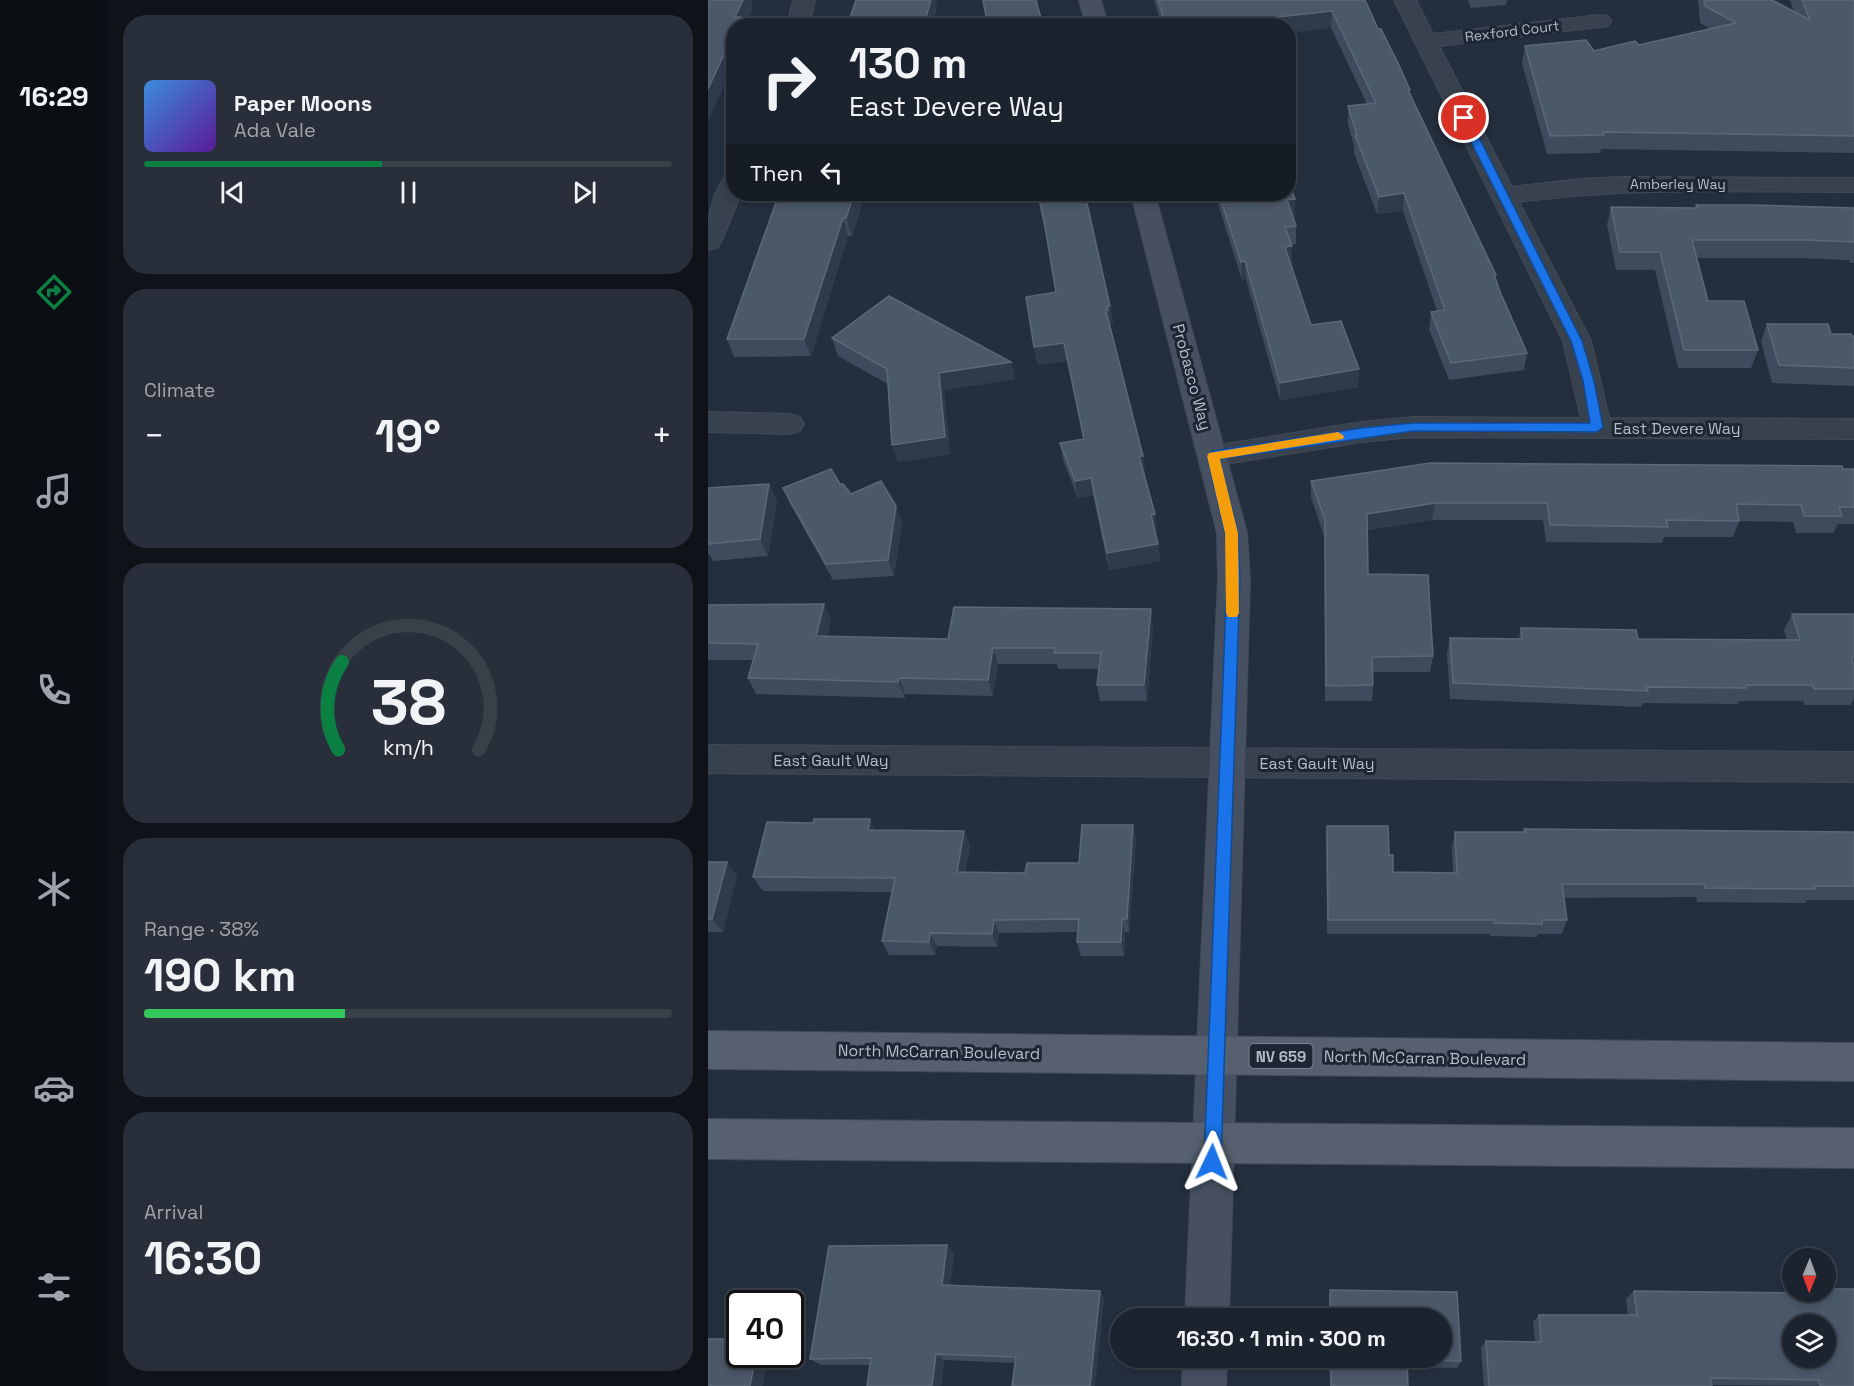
<!DOCTYPE html>
<meta charset="utf-8">
<style>
body{margin:0;font-family:"Space Grotesk",sans-serif;background:#282f3a;color:#f1f3f6;height:100vh;display:flex;flex-direction:column;font-size:22px;white-space:nowrap}
*{box-sizing:border-box;margin:0}
p{font-size:20px;color:#a0a4aa}
.icon{flex:none;width:33px;height:33px;fill:none;stroke:currentColor;stroke-width:2;stroke-linecap:round;stroke-linejoin:round}
.map{position:relative;flex:1;overflow:hidden}
.details{display:flex;flex-direction:column;gap:15px;padding:15px;background:#0f1319;width:600px}
.details>*{flex:none}
.top-card{position:absolute;left:18px;top:18px;width:570px;height:183px;border-radius:24px;box-shadow:0 3px 9px #0003,0 0 0 2px #39404a;background:#1b232e;color:#f1f3f6;overflow:hidden}
.needle{width:39px;rotate:181deg}
.fabs{position:absolute;left:1074px;top:1248px;display:grid;gap:12px}
.fabs a{display:grid;place-items:center;width:54px;height:54px;border-radius:50%;background:#1b232e;box-shadow:0 3px 9px #0003,0 0 0 2px #39404a;font-size:30px}
.speed{position:absolute;left:18px;top:1290px;display:flex;gap:12px;font-size:30px;font-weight:700;text-align:center}
.speed>*{display:grid;place-content:center;width:78px;height:78px;border-radius:50%;background:#1b232e;box-shadow:0 3px 9px #0003,0 0 0 2px #39404a;line-height:1}
.speed .limit{border:3px solid #111;border-radius:9px;background:#fff;color:#111}
.pin{position:absolute;display:grid;place-items:center;width:51px;height:51px;color:#fff;margin:-26px;border:3px solid #fff;border-radius:50%;box-shadow:0 2px 6px #0007}
.me{position:absolute;width:66px;margin:-33px;rotate:2deg;stroke-linejoin:round;filter:drop-shadow(0 0 4px #0008)}
.turn{display:flex;align-items:center;gap:21px;height:126px;padding:0 24px;font-size:27px}
.turn .icon{width:78px;height:78px;stroke-width:2.5}
.turn b{display:block;font-size:42px;line-height:51px}
.then{display:flex;align-items:center;height:57px;padding:0 24px;background:#0003;gap:12px;font-size:22px}
.big{font-size:45px;font-weight:700;line-height:1.1}
.details .tile{flex:1;display:flex;flex-direction:column;justify-content:center;gap:9px;min-width:0;padding:0 21px;border-radius:24px;background:#282f3a}
.details .dial{align-items:center;gap:0}
.dial svg{height:156px;overflow:visible;fill:none;stroke:#39404a;stroke-width:7;stroke-linecap:round;text-anchor:middle}
.dial text{fill:#f1f3f6;stroke:none}
.song{display:flex;align-items:center;gap:18px}
.cover{width:72px;height:72px;border-radius:9px;background:linear-gradient(135deg,hsl(210 70% 55%),hsl(270 70% 35%))}
.played{height:6px;border-radius:3px;background:linear-gradient(90deg,#0b8043 45%,#39404a 45%)}
.keys{display:flex;justify-content:space-around;direction:ltr}
.heat{display:flex;justify-content:space-between;align-items:center;font-size:33px;direction:ltr}
.charge{height:9px;border-radius:4px;background:linear-gradient(90deg,#34c759 38%,#39404a 0)}
.trip{position:absolute;left:402px;top:1308px;width:342px;height:60px;border-radius:30px;background:#1b232e;box-shadow:0 3px 9px #0003,0 0 0 2px #39404a;font-weight:700;line-height:60px;text-align:center}
main{display:flex;flex:1;min-height:0}
.menu{display:flex;flex-direction:column;width:108px;justify-content:space-around;align-items:center;background:#0b0e12;color:#a0a4aa}
.menu .icon{width:42px;height:42px}
.menu .selected{color:#0b8043}
.menu b{font-size:27px;color:#f1f3f6}
.map>svg:first-child{display:block}
.lines{fill:none;stroke-linecap:round;stroke-linejoin:round}
.street-casing{stroke:#414a57;stroke-width:2}
.secondary-casing{stroke:#414a57;stroke-width:2}
.primary-casing{stroke:#414a57;stroke-width:2}
.street{fill:#38414e;fill-rule:evenodd}
.secondary{fill:#465061;fill-rule:evenodd}
.primary{fill:#56606e;fill-rule:evenodd}
.wall{fill:#3f4b5c}
.shaded-wall{fill:#2f3b4b}
.building{fill:#4b5868;stroke:#5c6777;stroke-width:1.5;fill-rule:evenodd}
.route{fill:#1a73e8;stroke:#114b97;stroke-width:1.5}
.slow{fill:#f59e0b}
.labels{text-anchor:middle;dominant-baseline:central;stroke-width:6;stroke-linejoin:round;paint-order:stroke}
.far-street-label{font-size:14px;fill:#b4bcc9;stroke:#1d2633}
.shield{fill:#1d2633;stroke:#878f9c;stroke-width:1.5}
.shield-label{font-size:15px;font-weight:bold;fill:#b4bcc9}
.street-label{font-size:16px;fill:#b4bcc9;stroke:#1d2633}
</style>
<main>
<nav class="menu">
<b>16:29</b>
<svg class="icon selected" aria-label="directions" viewBox="0 0 24 24"><path d="M12 3l9 9-9 9-9-9zM9 14v-3h6M13 9l2 2-2 2"/></svg>
<svg class="icon" aria-label="music" viewBox="0 0 24 24"><path d="M9 18V5l10-2v13"/><circle cx="6" cy="18" r="3"/><circle cx="16" cy="16" r="3"/></svg>
<svg class="icon" aria-label="phone" viewBox="0 0 24 24"><path d="M5 4h4l2 5-3 2q2 4 5 5l2-3 5 2v4C11 20 4 13 5 4z"/></svg>
<svg class="icon" aria-label="climate" viewBox="0 0 24 24"><path d="M12 3v18M4 7l16 10M4 17L20 7"/></svg>
<svg class="icon" aria-label="car" viewBox="0 0 24 24"><path d="M5 17H2v-5l4-1 3-4h7l3 4 3 1v5h-3M9 17h6M6 11h13"/><circle cx="7" cy="17" r="2"/><circle cx="17" cy="17" r="2"/></svg>
<svg class="icon" aria-label="filters" viewBox="0 0 24 24"><path d="M4 7h16M4 17h16"/><circle cx="9" cy="7" r="2"/><circle cx="15" cy="17" r="2"/></svg>
</nav>
<section class="details">
<div class="tile">
<div class="song"><i class="cover"></i><div><b>Paper Moons</b><p>Ada Vale</p></div></div>
<div class="played"></div>
<div class="keys"><svg class="icon" aria-label="previous" viewBox="0 0 24 24"><path d="M18 5L8 12l10 7zM5 5v14"/></svg><svg class="icon" aria-label="pause" viewBox="0 0 24 24"><path d="M8 5v14M16 5v14"/></svg><svg class="icon" aria-label="next" viewBox="0 0 24 24"><path d="M6 5l10 7-10 7zM19 5v14"/></svg></div>
</div>
<div class="tile"><p>Climate</p>
<div class="heat"><a>−</a><b class="big">19°</b><a>+</a></div>
</div>
<div class="tile dial"><svg viewBox="0 0 100 80">
<path d="M14 69A42 42 0 1 1 86 69"/>
<path d="M14 69A42 42 0 0 1 16 24" stroke="#0b8043"/>
<text x="50" y="56" font-size="32" font-weight="700">38</text>
<text x="50" y="72" font-size="11">km/h</text>
</svg></div>
<div class="tile"><p>Range · 38%</p><b class="big">190 km</b><div class="charge"></div></div>
<div class="tile"><p>Arrival</p><b class="big">16:30</b></div>
</section>
<div class="map">
<svg width="1146" height="1386" viewBox="0 0 1146 1386">
<rect width="100%" height="100%" fill="#242f3e"/>
<g class="lines">
<defs>
<path id="street" d="M 85,0 L 107,0 L 101,26 L 79,26 Z
M 686,0 L 708,0 L 725,34 L 892,15 L 900,16 L 903,21 L 900,26 L 892,27 L 731,46 L 804,187 L 872,179 L 914,177 L 1146,178 L 1146,192 C 1034,192 922,187 811,202 L 883,341 L 901,418 L 1146,419 L 1146,439 L 705,437 L 654,442 L 505,466 L 495,463 L 491,456 L 495,449 L 505,446 L 654,422 L 705,417 L 873,418 L 855,341 Z
M 26,174 L 26,194 L 33,194 L 13,242 L 9,248 L 0,250 C 0,221 0,201 17,176 Z
M 0,412 L 82,414 L 92,417 L 96,424 L 92,431 L 82,434 L 0,432 Z
M 0,745 L 1146,752 L 1146,782 L 0,773 Z"/>
<path id="secondary" d="M 371,0 L 393,0 L 400,26 L 378,26 Z
M 423,194 L 447,194 L 539,533 L 542,578 L 521,1318 L 477,1318 L 510,578 L 509,533 Z
M 475,1358 L 519,1358 L 518,1386 L 474,1386 Z"/>
<path id="primary" d="M 0,1031 L 1146,1043 L 1146,1081 L 0,1069 Z
M 0,1119 L 1146,1128 L 1146,1168 L 0,1159 Z"/>
</defs>
<use href="#street" class="street-casing"/>
<use href="#secondary" class="secondary-casing"/>
<use href="#primary" class="primary-casing"/>
<use href="#street" class="street"/>
<use href="#secondary" class="secondary"/>
<use href="#primary" class="primary"/>
</g>
<path class="wall" d="M 446,0 L 657,0 L 788,275 L 787,279 L 793,294 L 819,353 L 816,370 L 741,380 L 721,329 L 723,312 L 729,311 L 695,211 L 669,214 L 646,153 L 646,146 L 640,124 L 640,106 L 659,104 L 623,28 L 580,26 L 454,26 Z
M 760,0 L 799,0 L 798,5 L 763,8 Z
M 990,0 L 1064,0 L 1086,12 L 1082,0 L 1146,0 L 1146,153 L 893,149 L 892,153 L 839,154 L 814,63 L 817,46 L 886,51 L 931,45 L 1003,29 L 992,23 Z
M 157,194 L 144,236 L 140,236 L 103,356 L 26,357 L 19,339 Z
M 329,194 L 374,194 L 402,306 L 405,323 L 402,324 L 435,456 L 436,473 L 449,531 L 447,532 L 450,544 L 452,561 L 401,570 L 385,495 L 370,498 L 355,460 L 352,443 L 376,439 L 359,361 L 329,365 L 348,292 L 339,239 Z
M 507,194 L 580,194 L 587,216 L 585,217 L 588,226 L 588,244 L 584,244 L 584,263 L 582,264 L 603,325 L 651,369 L 650,387 L 572,400 L 538,279 L 534,280 Z
M 988,205 L 1146,208 L 1146,263 L 1142,263 L 1141,260 L 1092,258 L 989,258 L 1000,301 L 1050,350 L 1043,368 L 970,368 L 947,270 L 908,270 L 899,225 L 903,207 L 987,208 Z
M 1059,324 L 1123,334 L 1146,336 L 1146,386 L 1064,383 L 1053,341 Z
M 124,338 L 303,362 L 307,379 L 236,390 L 242,454 L 190,462 L 184,445 L 180,384 L 130,356 Z
M 1146,469 L 1146,524 L 1130,524 L 1125,533 L 1088,533 L 1085,522 L 1031,521 L 1025,537 L 956,537 L 954,543 L 838,542 L 835,520 L 724,520 L 659,530 L 660,574 L 725,656 L 722,672 L 665,672 L 665,685 L 664,701 L 617,701 L 616,536 L 603,497 L 603,481 Z
M 61,484 L 69,502 L 60,556 L 5,561 L 0,552 L 0,488 Z
M 132,484 L 143,494 L 194,522 L 186,576 L 125,580 L 82,504 L 75,488 Z
M 116,604 L 123,621 L 119,637 L 240,639 L 445,626 L 439,701 L 392,701 L 389,685 L 391,669 L 350,669 L 349,664 L 290,664 L 285,696 L 197,694 L 197,698 L 48,694 L 40,678 L 45,660 L 0,660 L 0,605 Z
M 1084,614 L 1146,614 L 1146,699 L 1142,705 L 1097,705 L 1095,701 L 1031,701 L 1030,704 L 935,703 L 933,707 L 742,699 L 739,654 L 742,638 L 811,639 L 813,628 L 930,639 L 1079,640 L 1076,630 Z
M 425,825 L 428,839 L 421,933 L 417,932 L 416,956 L 373,956 L 369,942 L 370,932 L 291,933 L 289,947 L 229,946 L 227,955 L 181,955 L 174,941 L 184,892 L 55,891 L 45,877 L 167,830 L 256,831 L 262,846 L 257,872 L 317,873 L 371,863 Z
M 619,826 L 681,855 L 685,872 L 745,873 L 744,847 L 747,832 L 816,832 L 816,829 L 1146,832 L 1146,900 L 1099,900 L 1097,903 L 989,902 L 988,897 L 856,898 L 859,920 L 854,934 L 830,934 L 829,937 L 782,936 L 782,934 L 619,934 L 618,840 Z
M 0,862 L 29,876 L 15,932 L 0,932 Z
M 239,1245 L 246,1254 L 242,1285 L 396,1299 L 307,1363 L 236,1360 L 233,1386 L 159,1386 L 162,1365 L 113,1365 L 102,1359 Z
M 622,1290 L 749,1292 L 753,1361 L 749,1368 L 700,1367 L 700,1386 L 622,1386 L 621,1358 L 734,1358 L 734,1318 L 621,1318 L 621,1298 Z
M 926,1291 L 1085,1293 L 1087,1292 L 1118,1292 L 1146,1386 L 1003,1385 L 1004,1386 L 776,1386 L 773,1347 L 778,1341 L 827,1341 L 825,1322 L 831,1315 L 920,1315 L 918,1299 Z"/>
<path class="shaded-wall" d="M 35,0 L 45,0 L 43,5 L 45,10 L 37,26 L 29,26 L 27,17 Z
M 223,0 L 228,0 L 229,9 L 224,26 L 216,26 L 216,24 Z
M 624,11 L 623,28 L 580,33 L 580,26 L 559,26 L 559,18 Z
M 26,33 L 26,64 L 0,121 L 0,89 Z
M 696,193 L 695,211 L 669,214 L 671,197 Z
M 146,194 L 157,194 L 144,236 L 138,218 Z
M 587,199 L 587,216 L 579,218 L 579,200 Z
M 135,218 L 140,236 L 103,356 L 96,339 Z
M 584,246 L 584,263 L 577,264 L 577,247 Z
M 537,261 L 538,279 L 534,280 L 533,262 Z
M 399,306 L 402,306 L 405,323 L 402,324 L 403,328 L 398,311 Z
M 356,343 L 359,361 L 329,365 L 326,347 Z
M 303,362 L 307,379 L 236,390 L 242,454 L 190,462 L 184,445 L 231,373 Z
M 651,369 L 650,387 L 572,400 L 572,383 Z
M 431,456 L 435,456 L 437,473 L 434,474 Z
M 383,478 L 385,495 L 370,498 L 367,481 Z
M 61,484 L 69,502 L 60,556 L 52,539 Z
M 727,503 L 724,520 L 657,530 L 659,514 Z
M 188,506 L 194,522 L 186,576 L 180,560 Z
M 447,514 L 449,531 L 445,532 L 443,515 Z
M 450,544 L 452,561 L 401,570 L 399,553 Z
M 116,604 L 123,621 L 115,653 L 108,636 Z
M 443,609 L 445,626 L 439,701 L 436,685 Z
M 285,648 L 290,664 L 285,696 L 280,680 Z
M 191,678 L 197,694 L 197,698 L 190,682 Z
M 162,819 L 169,834 L 160,830 Z
M 425,825 L 428,839 L 421,933 L 419,919 Z
M 256,831 L 262,846 L 255,886 L 249,872 Z
M 19,862 L 29,876 L 15,932 L 4,919 Z
M 414,919 L 417,932 L 416,956 L 413,942 Z
M 286,920 L 291,933 L 289,947 L 284,934 Z
M 222,933 L 229,946 L 227,955 L 221,942 Z
M 239,1245 L 246,1254 L 241,1293 L 234,1285 Z
M 392,1291 L 396,1299 L 387,1386 L 382,1386 Z
M 48,1354 L 61,1354 L 55,1386 L 42,1386 Z
M 228,1354 L 236,1360 L 233,1386 L 224,1386 Z"/>
<path class="building" d="M 0,0 L 35,0 L 27,17 L 33,17 L 29,26 L 26,26 L 26,33 L 0,89 Z
M 148,0 L 223,0 L 216,24 L 209,23 L 208,26 L 139,26 Z
M 275,0 L 328,0 L 335,26 L 282,26 L 281,21 L 279,21 Z
M 450,0 L 657,0 L 670,29 L 673,29 L 691,65 L 702,90 L 700,90 L 788,275 L 786,275 L 793,294 L 819,353 L 743,363 L 723,312 L 737,310 L 696,193 L 671,197 L 647,135 L 649,135 L 640,106 L 668,103 L 624,11 L 559,18 L 562,26 L 458,26 Z
M 996,0 L 1064,0 L 1102,20 L 1094,0 L 1146,0 L 1146,136 L 895,132 L 896,135 L 842,136 L 817,46 L 878,40 L 886,51 L 927,41 L 931,45 L 1028,23 L 997,6 Z
M 580,181 L 587,199 L 579,200 L 588,226 L 577,227 L 584,246 L 577,247 L 603,325 L 633,321 L 651,369 L 572,383 L 537,261 L 533,262 L 511,194 L 580,194 Z
M 71,194 L 146,194 L 138,218 L 135,218 L 96,339 L 19,339 Z
M 330,194 L 374,194 L 374,197 L 377,196 L 380,208 L 402,306 L 399,306 L 400,310 L 398,311 L 435,456 L 431,456 L 447,514 L 443,515 L 450,544 L 399,553 L 383,478 L 367,481 L 352,443 L 376,439 L 356,343 L 326,347 L 318,297 L 348,292 L 336,221 Z
M 988,205 L 1044,205 L 1146,208 L 1146,242 L 1099,240 L 984,240 L 1000,301 L 1036,301 L 1050,350 L 976,350 L 952,252 L 912,252 L 903,207 L 989,208 Z
M 181,296 L 303,362 L 231,373 L 237,437 L 184,445 L 179,369 L 124,338 Z
M 1059,324 L 1120,324 L 1123,334 L 1143,334 L 1144,336 L 1146,336 L 1146,368 L 1071,365 Z
M 722,463 L 1134,466 L 1135,469 L 1146,469 L 1146,507 L 1131,507 L 1134,516 L 1096,516 L 1093,505 L 1028,504 L 1031,521 L 958,520 L 960,527 L 842,525 L 839,503 L 727,503 L 659,514 L 660,574 L 720,575 L 725,656 L 664,657 L 665,685 L 618,686 L 617,520 L 603,481 Z
M 123,469 L 132,484 L 135,484 L 143,494 L 173,481 L 188,506 L 180,560 L 118,564 L 75,488 Z
M 61,484 L 52,539 L 0,544 L 0,488 Z
M 116,604 L 108,636 L 240,639 L 246,607 L 443,609 L 436,685 L 389,685 L 393,653 L 346,653 L 347,648 L 285,648 L 280,680 L 191,678 L 190,682 L 40,678 L 50,644 L 0,643 L 0,605 Z
M 1084,614 L 1146,614 L 1146,657 L 1143,657 L 1146,668 L 1146,689 L 1106,689 L 1104,685 L 1038,685 L 1038,688 L 939,687 L 940,691 L 745,683 L 742,638 L 814,639 L 813,628 L 928,630 L 930,639 L 1092,640 Z
M 106,819 L 162,819 L 160,830 L 256,831 L 249,872 L 317,873 L 319,863 L 371,863 L 374,825 L 425,825 L 419,919 L 414,919 L 413,942 L 369,942 L 371,919 L 286,920 L 284,934 L 222,933 L 221,942 L 174,941 L 187,878 L 45,877 L 59,822 L 105,823 Z
M 619,826 L 680,826 L 681,855 L 685,855 L 685,872 L 749,873 L 747,832 L 817,832 L 816,829 L 1146,832 L 1146,886 L 1106,886 L 1107,889 L 997,888 L 996,884 L 854,884 L 859,920 L 834,920 L 834,924 L 786,923 L 786,920 L 620,920 Z
M 0,862 L 19,862 L 4,919 L 0,919 Z
M 239,1245 L 234,1285 L 392,1291 L 382,1386 L 304,1386 L 308,1357 L 228,1354 L 224,1386 L 159,1386 L 163,1358 L 102,1359 L 121,1246 Z
M 1118,1289 L 1146,1289 L 1146,1386 L 1112,1386 L 1111,1380 L 1002,1378 L 1004,1386 L 781,1386 L 778,1341 L 833,1342 L 831,1315 L 929,1315 L 926,1291 L 1092,1293 L 1092,1292 L 1118,1292 ZM 1084,1324 L 1118,1324 L 1118,1358 L 1084,1358 Z
M 622,1290 L 749,1292 L 753,1361 L 699,1360 L 700,1386 L 623,1386 L 623,1358 L 734,1358 L 734,1318 L 622,1318 Z
M 0,1339 L 32,1339 L 32,1354 L 48,1354 L 42,1386 L 0,1386 Z"/>
<path class="route" d="M 753,116 L 761,118 L 874,341 L 886,381 L 895,427 L 889,432 L 705,431 L 512,459 L 530,533 L 532,578 L 513,1162 L 510,1168 L 504,1170 L 498,1168 L 496,1162 L 519,578 L 517,533 L 499,456 L 505,451 L 654,428 L 705,423 L 882,423 L 875,381 L 863,341 L 751,118 Z"/>
<path class="slow" d="M 630,432 L 636,436 L 635,439 L 512,459 L 530,533 L 531,613 L 529,617 L 520,617 L 518,613 L 517,533 L 499,456 L 501,453 Z"/>
<g class="labels">
<g class="far-street-label">
<text transform="translate(804 31) rotate(-7)">Rexford Court</text>
<text x="970" y="184">Amberley Way</text>
</g>
<rect class="shield" x="541.5" y="1044" width="63" height="24" rx="4.5"/>
<g class="shield-label">
<text x="573" y="1056">NV 659</text>
</g>
<g class="street-label">
<text transform="translate(484 377) rotate(75)">Probasco Way</text>
<text x="969" y="428">East Devere Way</text>
<text x="123" y="760">East Gault Way</text>
<text x="609" y="763">East Gault Way</text>
<text transform="translate(231 1052) rotate(1)">North McCarran Boulevard</text>
<text transform="translate(717 1058) rotate(1)">North McCarran Boulevard</text>
</g>
</g>
</svg>
<div class="fabs">
<a><svg class="needle" viewBox="-14 -14 28 28"><path d="M0-13l5 13h-10z" fill="#e53935"/><path d="M0 13l5-13h-10z" fill="#a0a4aa"/></svg></a>
<a><svg class="icon" aria-label="layers" viewBox="0 0 24 24"><path d="M12 4l9 5-9 5-9-5zM3 14l9 5 9-5"/></svg></a>
</div>
<div class="speed"><div class="limit">40</div></div>
<div class="pin" style="left:756px;top:118px;background:#d93025"><svg class="icon" aria-label="arrive" viewBox="0 0 24 24"><path d="M6 21V4h12l-3 4 3 4H6"/></svg></div>
<svg class="me" style="left:504px;top:1162px" viewBox="-20 -20 40 40"><path d="M0-17L14 15 0 8-14 15z" fill="#1a73e8" stroke="#fff" stroke-width="4"/></svg>
<div class="trip">16:30 · 1 min · 300 m</div>
<div class="top-card">
<div class="turn"><svg class="icon" aria-label="right" viewBox="0 0 24 24"><path d="M7 20v-9h11M14 6l5 5-5 5"/></svg><div><b>130 m</b>East Devere Way</div></div>
<div class="then">Then<svg class="icon" aria-label="left" viewBox="0 0 24 24"><path d="M17 20v-9H6M10 6l-5 5 5 5"/></svg></div>
</div>
</div>
</main>
